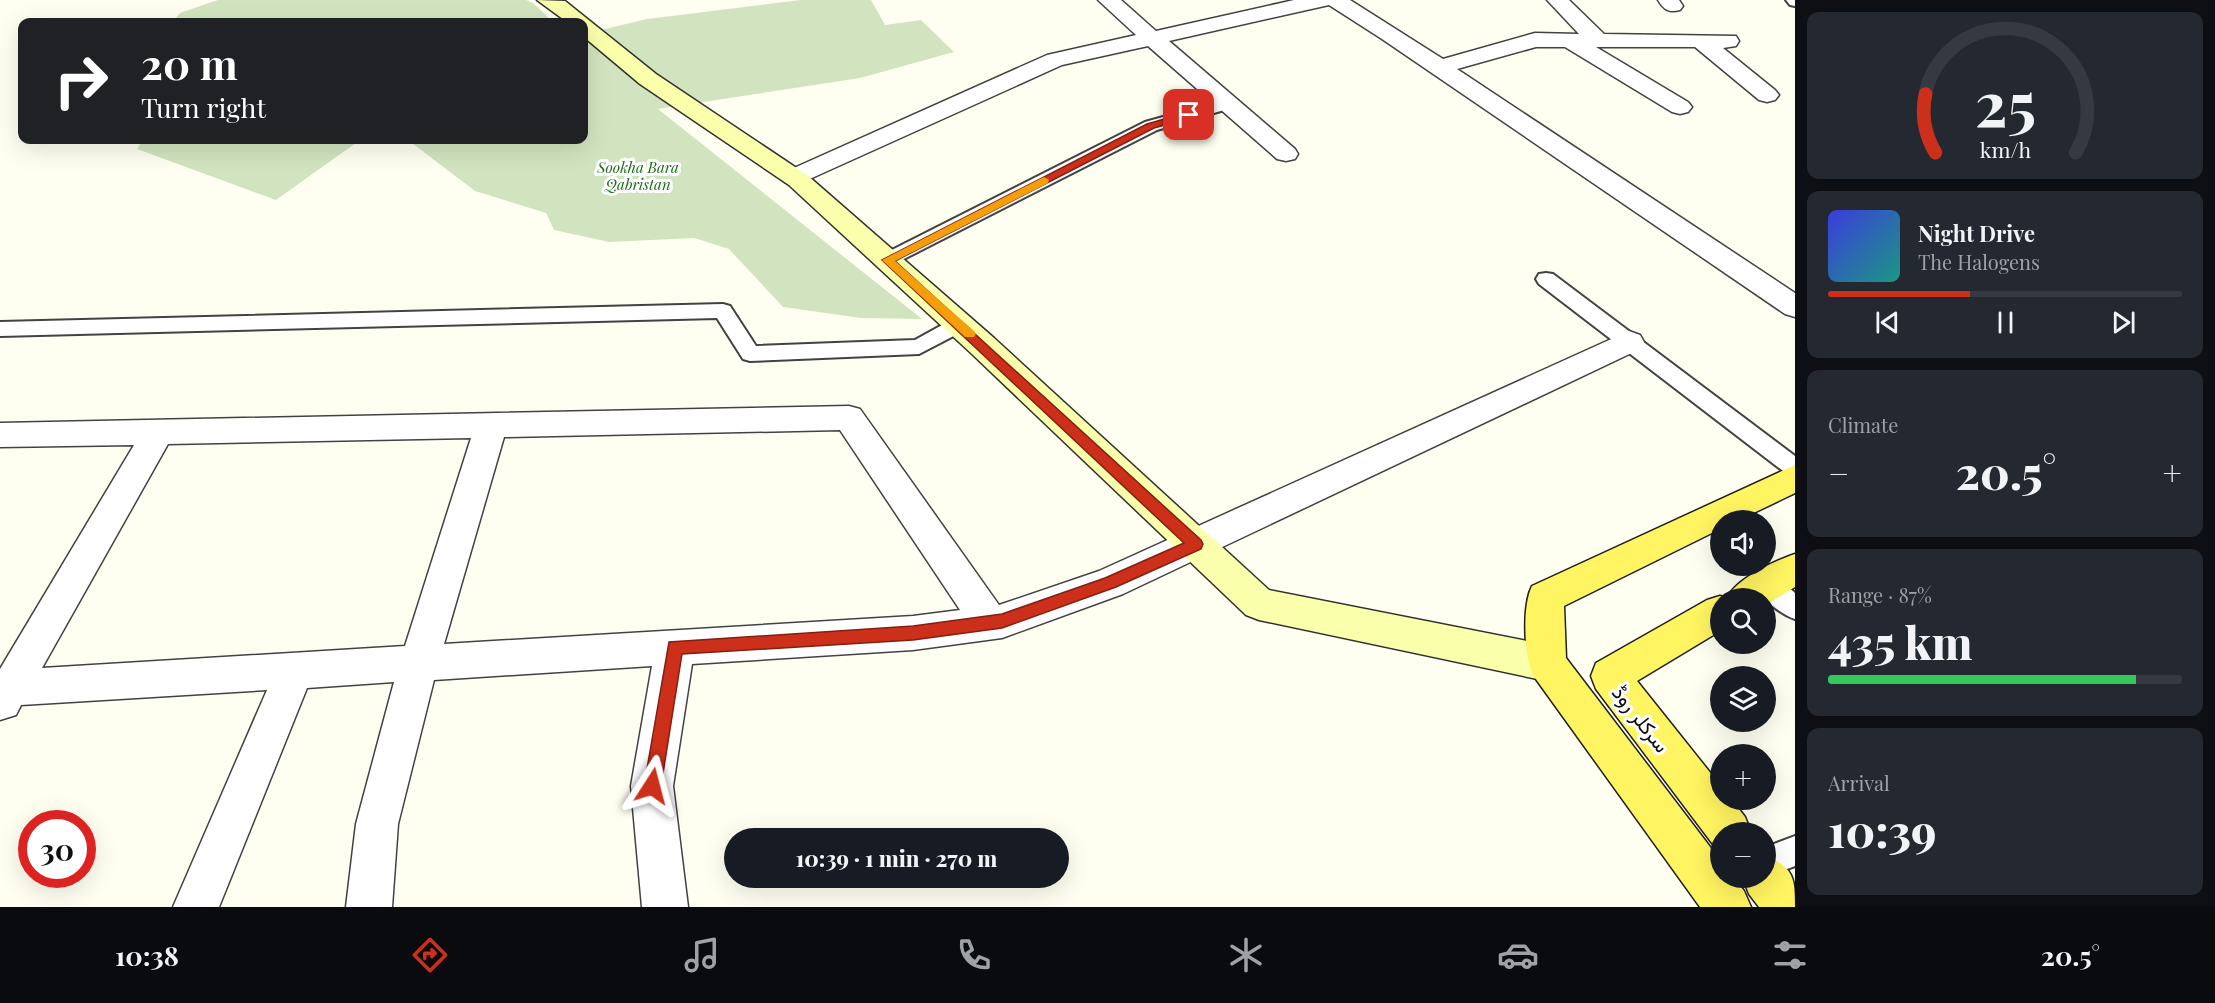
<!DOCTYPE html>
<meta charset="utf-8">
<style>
body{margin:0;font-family:"Playfair Display",Vazirmatn,serif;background:#242831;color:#f1f3f6;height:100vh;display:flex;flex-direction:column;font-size:22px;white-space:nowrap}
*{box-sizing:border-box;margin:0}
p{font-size:20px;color:#9ea1a6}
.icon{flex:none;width:33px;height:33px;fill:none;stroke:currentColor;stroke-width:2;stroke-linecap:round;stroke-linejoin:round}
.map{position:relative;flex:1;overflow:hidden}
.drawer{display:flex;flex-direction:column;gap:12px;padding:12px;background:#0d0f14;width:420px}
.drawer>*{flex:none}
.banner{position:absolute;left:18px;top:18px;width:570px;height:126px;border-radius:12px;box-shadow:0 6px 24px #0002;background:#202124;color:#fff;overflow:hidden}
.fabs{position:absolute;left:1710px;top:510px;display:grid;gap:12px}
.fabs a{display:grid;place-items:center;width:66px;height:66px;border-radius:50%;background:#171b24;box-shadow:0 6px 24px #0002;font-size:30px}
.speed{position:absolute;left:18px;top:810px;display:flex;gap:12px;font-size:30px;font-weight:700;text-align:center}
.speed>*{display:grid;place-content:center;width:78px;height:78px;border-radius:50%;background:#171b24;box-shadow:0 6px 24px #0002;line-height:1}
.speed .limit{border:9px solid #d22;background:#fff;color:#111}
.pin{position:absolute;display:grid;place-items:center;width:51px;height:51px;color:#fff;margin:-26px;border-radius:12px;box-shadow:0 3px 9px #0006}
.me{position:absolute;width:66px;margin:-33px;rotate:9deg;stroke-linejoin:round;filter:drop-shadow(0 0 4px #0008)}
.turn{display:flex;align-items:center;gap:21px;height:126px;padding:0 24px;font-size:27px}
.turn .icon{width:78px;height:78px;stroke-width:2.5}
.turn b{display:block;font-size:42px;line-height:51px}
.big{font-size:45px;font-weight:800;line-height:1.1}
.drawer .card{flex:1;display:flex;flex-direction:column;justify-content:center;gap:9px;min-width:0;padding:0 21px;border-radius:12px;background:#242831}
.drawer .dial{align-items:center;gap:0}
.dial svg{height:156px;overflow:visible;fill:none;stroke:#363941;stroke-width:7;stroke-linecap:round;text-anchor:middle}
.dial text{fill:#f1f3f6;stroke:none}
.song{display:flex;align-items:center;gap:18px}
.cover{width:72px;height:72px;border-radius:9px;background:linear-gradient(135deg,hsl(240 70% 55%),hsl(170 70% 35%))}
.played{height:6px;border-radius:3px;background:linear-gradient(90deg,#cc301a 40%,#363941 40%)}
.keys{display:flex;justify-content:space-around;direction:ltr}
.heat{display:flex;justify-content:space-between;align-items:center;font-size:33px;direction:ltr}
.charge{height:9px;border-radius:4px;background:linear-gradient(90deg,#34c759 87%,#363941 0)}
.trip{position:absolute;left:724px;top:828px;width:345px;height:60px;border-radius:30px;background:#171b24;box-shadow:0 6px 24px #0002;font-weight:800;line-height:60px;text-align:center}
.tabs{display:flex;height:96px;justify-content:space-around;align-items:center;background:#090b0e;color:#9ea1a6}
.tabs .icon{width:42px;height:42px}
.tabs .current{color:#cc301a}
.tabs b{font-size:27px;color:#f1f3f6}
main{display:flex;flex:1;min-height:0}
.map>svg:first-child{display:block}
.cemetery{fill:#d2e4bf}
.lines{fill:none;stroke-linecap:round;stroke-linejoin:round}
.service-casing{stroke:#424242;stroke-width:4}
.minor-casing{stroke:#424242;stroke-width:3}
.secondary-casing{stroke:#313131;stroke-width:3}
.primary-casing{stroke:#202020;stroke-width:3}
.service{fill:#fff;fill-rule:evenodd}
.minor{fill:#fff;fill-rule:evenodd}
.secondary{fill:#faffac;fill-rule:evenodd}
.primary{fill:#fff461;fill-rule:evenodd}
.route{fill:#cc301a;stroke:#851f11;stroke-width:1.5}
.slow{fill:#f59e0b}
.labels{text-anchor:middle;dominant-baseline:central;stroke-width:6;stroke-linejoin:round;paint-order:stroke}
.far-park-label{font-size:15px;font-style:italic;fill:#1c6d19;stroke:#fff}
.near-street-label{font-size:21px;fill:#0f0f0f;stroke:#fff}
</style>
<main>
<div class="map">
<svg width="1795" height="907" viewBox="0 0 1795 907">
<rect width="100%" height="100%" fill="#fffff1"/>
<path class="cemetery" d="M 218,0 L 526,0 L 533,3 L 553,22 L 173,22 L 180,13 Z
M 800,0 L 871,0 L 885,25 L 921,20 L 954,52 L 860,78 L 658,109 L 922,319 L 861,318 L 783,307 L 729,249 L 694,238 L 609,242 L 554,230 L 546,213 L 475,191 L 408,140 L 367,140 L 584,140 L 584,34 L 647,19 Z
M 143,140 L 360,140 L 276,200 L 137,149 Z"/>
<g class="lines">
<defs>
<path id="service" d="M 1786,0 L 1795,0 L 1795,6 L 1790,5 Z
M 1228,99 L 1234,101 L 1236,104 L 1234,107 L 1157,130 L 894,264 L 887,266 L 880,264 L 878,260 L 880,256 L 1145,122 Z
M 1546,273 L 1553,274 L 1795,456 L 1795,477 L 1787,474 L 1539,284 L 1536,279 L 1539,274 Z
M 723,304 L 730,306 L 756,346 L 915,340 L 953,319 L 960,317 L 967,319 L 970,324 L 967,329 L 919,354 L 750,361 L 743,359 L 717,318 L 0,336 L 0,322 Z
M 1768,574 L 1777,577 L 1795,593 L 1795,619 C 1780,614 1762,599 1756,585 L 1759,577 Z
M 1795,836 L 1795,866 L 1766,877 L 1766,847 Z"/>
<path id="minor" d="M 1098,0 L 1121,0 L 1156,31 L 1294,0 L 1350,0 L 1443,59 L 1535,33 L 1579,34 L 1547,0 L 1569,0 L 1604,34 L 1736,36 L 1739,41 L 1736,46 L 1723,48 L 1775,90 L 1779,95 L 1775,100 L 1767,102 L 1759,100 L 1695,47 L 1596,47 L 1688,102 L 1692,107 L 1688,112 L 1680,114 L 1672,112 L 1565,47 L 1536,47 L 1457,69 L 1795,293 L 1795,317 L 1785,314 L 1382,39 L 1329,5 L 1169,41 L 1295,149 L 1298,154 L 1295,159 L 1286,161 L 1277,159 L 1148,46 L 1062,65 L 803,182 L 794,185 L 785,182 L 781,177 L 785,172 L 1047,55 L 1136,35 Z
M 1658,0 L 1679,0 L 1683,6 L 1680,10 C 1669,13 1664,10 1658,0 Z
M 1629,331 L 1640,335 L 1644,342 L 1640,349 L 1123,594 L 1002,638 L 913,650 L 692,664 L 673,786 L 688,907 L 642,907 L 631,786 L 652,666 L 434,680 L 398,824 L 392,907 L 346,907 L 356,824 L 394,682 L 307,688 L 219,907 L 173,907 L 267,690 L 21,705 L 16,715 L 0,720 L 0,669 L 134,445 L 0,447 L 0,423 L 849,406 L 860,409 L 999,605 L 1099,571 ZM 840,430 L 960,610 L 913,616 L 444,644 L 504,437 ZM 471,438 L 405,646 L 42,668 L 168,444 Z"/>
<path id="secondary" d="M 537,0 L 565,1 L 656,74 L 807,175 L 994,338 L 1269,590 L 1547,645 L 1561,651 L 1566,663 L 1561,675 L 1547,681 L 1259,620 L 1246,615 L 972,354 L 789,185 L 640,84 L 584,37 L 584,22 L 567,22 Z"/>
<path id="primary" d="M 1795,465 L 1795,493 L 1739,520 L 1720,520 L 1720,529 L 1564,606 L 1566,658 L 1720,860 L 1720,878 L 1734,878 L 1744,891 L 1751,907 L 1700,907 L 1533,675 C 1524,655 1522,606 1532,586 Z
M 1795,554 L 1795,587 L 1766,605 L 1766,598 L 1720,598 L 1720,631 L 1637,681 L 1720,785 L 1720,800 L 1732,800 L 1745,817 L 1751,832 L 1720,832 L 1720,850 L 1715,847 L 1596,689 L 1591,676 L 1596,663 L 1707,600 L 1720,596 L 1727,598 C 1736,579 1774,561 1795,554 Z
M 1766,856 C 1794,868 1795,878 1795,907 L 1759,907 L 1749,894 L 1743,878 L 1766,878 Z"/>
</defs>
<use href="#service" class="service-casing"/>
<use href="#minor" class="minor-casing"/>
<use href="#secondary" class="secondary-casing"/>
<use href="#primary" class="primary-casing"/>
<use href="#service" class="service"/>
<use href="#minor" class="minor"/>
<use href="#secondary" class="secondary"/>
<use href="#primary" class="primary"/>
</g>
<path class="route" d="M 1189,112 L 1193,113 L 1193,117 L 1154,128 L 895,261 L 1201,540 L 1203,544 L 1201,549 L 1116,587 L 1002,628 L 913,640 L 682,654 L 661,786 L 658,792 L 652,795 L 646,792 L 644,786 L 669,642 L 913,626 L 1002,614 L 1105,578 L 1184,543 L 882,260 L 1147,124 Z"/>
<path class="slow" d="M 1044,177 L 1049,180 L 1048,183 L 895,261 L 974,331 L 976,334 L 974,337 L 965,337 L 882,260 Z"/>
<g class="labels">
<g class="far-park-label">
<text x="638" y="167">Sookha Bara<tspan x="638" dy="17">Qabristan</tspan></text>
</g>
<g class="near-street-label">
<text transform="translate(1642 718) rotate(52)">سرکلر روڈ</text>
</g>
</g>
</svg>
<div class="fabs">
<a><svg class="icon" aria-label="sound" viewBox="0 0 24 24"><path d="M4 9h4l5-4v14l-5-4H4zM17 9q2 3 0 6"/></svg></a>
<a><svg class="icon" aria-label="search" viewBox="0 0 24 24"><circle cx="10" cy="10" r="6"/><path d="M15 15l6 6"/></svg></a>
<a><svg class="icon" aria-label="layers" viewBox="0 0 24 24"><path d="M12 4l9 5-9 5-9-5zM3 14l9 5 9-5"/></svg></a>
<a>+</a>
<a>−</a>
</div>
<div class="speed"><div class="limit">30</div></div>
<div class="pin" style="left:1189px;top:115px;background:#d93025"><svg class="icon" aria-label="arrive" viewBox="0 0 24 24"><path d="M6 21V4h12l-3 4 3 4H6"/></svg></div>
<svg class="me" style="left:652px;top:786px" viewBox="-20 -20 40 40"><path d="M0-17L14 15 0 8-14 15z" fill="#cc301a" stroke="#fff" stroke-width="4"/></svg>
<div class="trip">10:39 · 1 min · 270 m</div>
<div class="banner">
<div class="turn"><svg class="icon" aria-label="right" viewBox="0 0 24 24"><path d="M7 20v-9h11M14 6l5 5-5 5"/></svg><div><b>20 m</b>Turn right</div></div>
</div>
</div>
<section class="drawer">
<div class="card dial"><svg viewBox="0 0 100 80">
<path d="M14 69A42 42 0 1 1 86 69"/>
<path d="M14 69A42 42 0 0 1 9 39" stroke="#cc301a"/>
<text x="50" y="56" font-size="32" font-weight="700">25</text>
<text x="50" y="72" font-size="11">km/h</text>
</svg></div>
<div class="card">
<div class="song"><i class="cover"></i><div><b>Night Drive</b><p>The Halogens</p></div></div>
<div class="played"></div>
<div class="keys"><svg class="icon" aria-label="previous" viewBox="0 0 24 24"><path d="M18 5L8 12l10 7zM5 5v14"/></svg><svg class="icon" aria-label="pause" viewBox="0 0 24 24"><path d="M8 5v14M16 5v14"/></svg><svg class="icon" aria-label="next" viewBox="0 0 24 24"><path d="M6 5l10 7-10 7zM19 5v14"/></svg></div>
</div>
<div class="card"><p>Climate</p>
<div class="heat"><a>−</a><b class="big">20.5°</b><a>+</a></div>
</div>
<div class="card"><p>Range · 87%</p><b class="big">435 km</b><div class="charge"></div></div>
<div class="card"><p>Arrival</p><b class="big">10:39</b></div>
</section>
</main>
<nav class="tabs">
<b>10:38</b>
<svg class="icon current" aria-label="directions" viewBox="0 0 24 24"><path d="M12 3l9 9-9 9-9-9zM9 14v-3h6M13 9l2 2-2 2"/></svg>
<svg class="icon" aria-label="music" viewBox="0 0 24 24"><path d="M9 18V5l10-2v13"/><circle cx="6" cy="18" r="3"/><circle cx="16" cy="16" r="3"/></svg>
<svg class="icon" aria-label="phone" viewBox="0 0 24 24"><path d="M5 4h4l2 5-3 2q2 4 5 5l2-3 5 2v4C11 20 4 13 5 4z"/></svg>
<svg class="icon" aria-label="climate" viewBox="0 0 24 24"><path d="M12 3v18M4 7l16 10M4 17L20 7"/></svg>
<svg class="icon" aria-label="car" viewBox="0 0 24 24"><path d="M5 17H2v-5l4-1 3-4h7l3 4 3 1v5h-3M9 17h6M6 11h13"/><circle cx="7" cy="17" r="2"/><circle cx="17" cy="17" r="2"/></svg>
<svg class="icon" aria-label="filters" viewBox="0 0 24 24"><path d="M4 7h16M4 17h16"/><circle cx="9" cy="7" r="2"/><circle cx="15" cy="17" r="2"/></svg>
<b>20.5°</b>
</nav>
